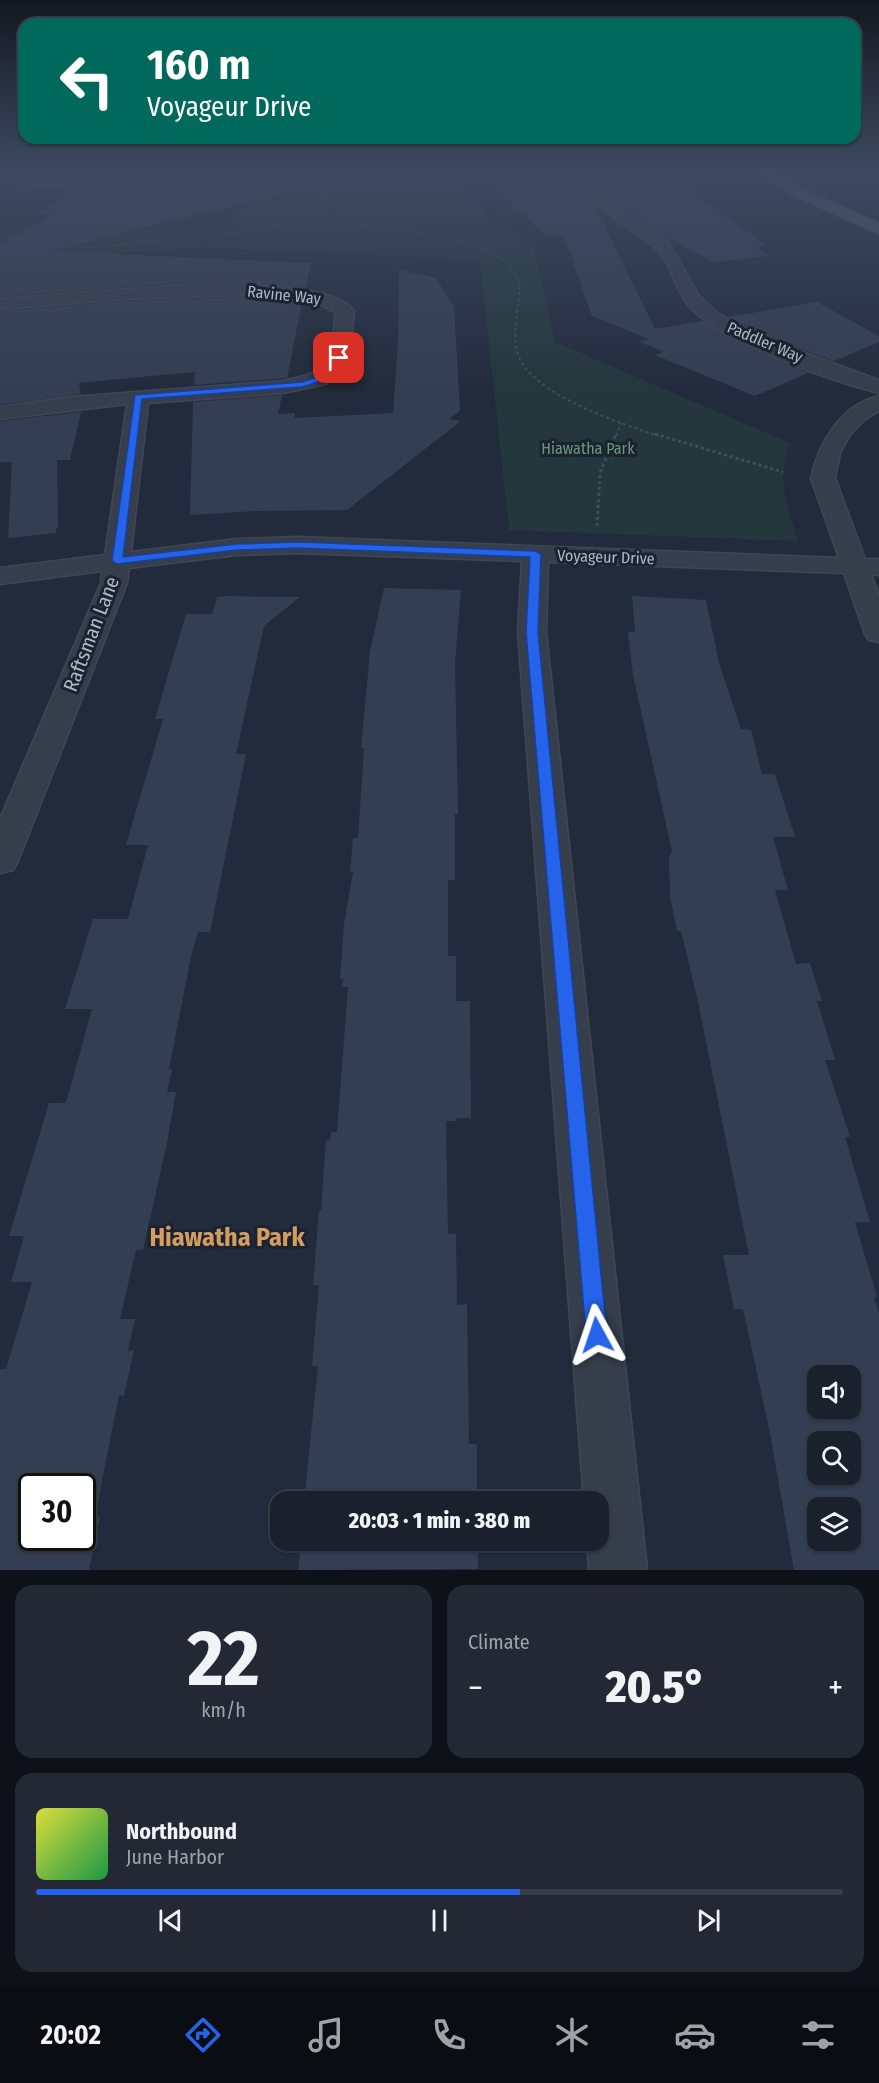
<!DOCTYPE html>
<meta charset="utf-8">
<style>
body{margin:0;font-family:"Fira Sans Condensed",sans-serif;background:#232834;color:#f1f3f6;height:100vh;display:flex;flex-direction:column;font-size:22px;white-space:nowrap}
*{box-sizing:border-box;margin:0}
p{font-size:20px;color:#9fa3a9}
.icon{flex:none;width:33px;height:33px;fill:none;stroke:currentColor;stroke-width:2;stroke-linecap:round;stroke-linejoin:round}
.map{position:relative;height:1570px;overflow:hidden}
.details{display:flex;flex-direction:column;gap:15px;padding:15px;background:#0e1218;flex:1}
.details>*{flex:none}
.guide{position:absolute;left:18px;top:18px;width:843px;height:126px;border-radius:18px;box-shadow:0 2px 4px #0004,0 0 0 2px #383e48;background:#00695c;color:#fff;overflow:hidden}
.fabs{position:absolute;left:807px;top:1365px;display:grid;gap:12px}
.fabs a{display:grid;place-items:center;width:54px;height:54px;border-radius:12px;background:#1a202c;box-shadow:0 2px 4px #0004,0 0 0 2px #383e48;font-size:30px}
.speed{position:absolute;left:18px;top:1473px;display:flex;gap:12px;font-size:30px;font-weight:700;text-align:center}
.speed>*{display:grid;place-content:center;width:78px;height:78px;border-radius:50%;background:#1a202c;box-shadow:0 2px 4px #0004,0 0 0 2px #383e48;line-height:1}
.speed .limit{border:3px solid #111;border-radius:9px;background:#fff;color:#111}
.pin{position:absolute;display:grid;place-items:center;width:51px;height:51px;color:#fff;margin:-26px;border-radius:12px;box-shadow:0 3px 9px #0006}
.me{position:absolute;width:66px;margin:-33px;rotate:355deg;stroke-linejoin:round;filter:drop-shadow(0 0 4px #0008)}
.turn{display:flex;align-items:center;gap:21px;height:126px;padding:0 30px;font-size:27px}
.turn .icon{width:78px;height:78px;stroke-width:2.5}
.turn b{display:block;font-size:42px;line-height:51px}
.big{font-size:45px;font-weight:800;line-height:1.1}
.details .widget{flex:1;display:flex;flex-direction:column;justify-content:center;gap:9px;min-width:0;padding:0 21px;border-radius:18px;background:#232834}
.details .dial{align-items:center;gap:0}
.dial b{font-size:78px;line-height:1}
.song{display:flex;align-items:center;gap:18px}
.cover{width:72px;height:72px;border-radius:9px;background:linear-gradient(135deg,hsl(60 70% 55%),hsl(140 70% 35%))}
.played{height:6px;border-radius:3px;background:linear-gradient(90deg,#2563eb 60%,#383e48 60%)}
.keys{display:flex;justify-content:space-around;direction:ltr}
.heat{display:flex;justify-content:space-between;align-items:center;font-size:33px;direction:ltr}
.details .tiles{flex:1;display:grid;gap:15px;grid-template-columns:1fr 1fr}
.widget:last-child{grid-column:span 2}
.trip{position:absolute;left:270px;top:1491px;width:339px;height:60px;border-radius:18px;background:#1a202c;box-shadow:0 2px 4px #0004,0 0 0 2px #383e48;font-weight:800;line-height:60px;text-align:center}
.tabs{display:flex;height:96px;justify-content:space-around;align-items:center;background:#0a0d12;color:#9fa3a9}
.tabs .icon{width:42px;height:42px}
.tabs .active{color:#2563eb}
.tabs b{font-size:27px;color:#f1f3f6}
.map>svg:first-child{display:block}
.green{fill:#24373c}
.building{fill:#343e52;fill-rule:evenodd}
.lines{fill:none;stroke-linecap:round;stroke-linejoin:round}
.minor-casing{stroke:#3f4654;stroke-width:3}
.major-casing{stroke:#3f4654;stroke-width:3}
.path-far2{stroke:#3d5154;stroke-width:1.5;stroke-dasharray:2 2;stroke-linecap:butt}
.path-far1{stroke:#3d5154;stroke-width:2;stroke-dasharray:3 3;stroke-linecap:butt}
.path{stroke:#3d5154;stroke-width:3;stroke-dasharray:3 3;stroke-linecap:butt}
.minor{fill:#363d4b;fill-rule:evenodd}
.major{fill:#545c6b;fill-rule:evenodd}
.route{fill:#2563eb;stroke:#184099;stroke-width:1.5}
.labels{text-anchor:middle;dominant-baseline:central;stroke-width:6;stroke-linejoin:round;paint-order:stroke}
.far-street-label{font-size:16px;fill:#b1b8c7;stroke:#1b2230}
.far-park-label{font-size:16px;fill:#689877;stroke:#1b2230}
.street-label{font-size:20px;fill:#b1b8c7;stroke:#1b2230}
.near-neighbourhood-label{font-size:26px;font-weight:bold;fill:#d49c5f;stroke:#1b2230}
</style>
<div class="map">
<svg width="879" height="1570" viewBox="0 0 879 1570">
<rect width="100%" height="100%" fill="#222b3b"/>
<path class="green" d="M 297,171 L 457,171 L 468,198 L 534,248 L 555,342 L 790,443 C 776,480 787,505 798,541 L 509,530 L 480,260 L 203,247 L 14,262 L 21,248 L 0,246 L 0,224 L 68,231 L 130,230 L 216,222 L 259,202 Z"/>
<path class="building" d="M 104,171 L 168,171 L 154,181 L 279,177 L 281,194 L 50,251 L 311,263 L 306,288 L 247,283 L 182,283 L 0,297 L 0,246 L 51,215 L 37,214 L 73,191 L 131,197 L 140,192 L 131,185 L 89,180 Z
M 661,171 L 768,246 L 756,247 L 770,256 L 714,262 L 665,237 L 613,201 L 584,175 Z
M 534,175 L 536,178 L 563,176 L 594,205 L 655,329 L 703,321 L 753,350 L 808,373 L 755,396 L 655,355 L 664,352 L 640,342 L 649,339 L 592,316 L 564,235 L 547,236 L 512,205 L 494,176 Z
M 399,270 L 436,278 L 454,307 L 460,411 L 449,419 L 461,421 L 347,510 L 257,511 L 190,515 L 193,402 L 282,395 L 278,414 L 295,413 L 295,418 L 393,413 L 398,343 Z
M 237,297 L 285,299 L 302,302 L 287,378 L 194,385 L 195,372 L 119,379 L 79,383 L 81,394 L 0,405 L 0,311 L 125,301 Z
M 817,302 L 879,336 L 879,342 L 834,361 L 763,335 L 728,317 Z
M 81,412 L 70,460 L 57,460 L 58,528 L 56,528 L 56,533 L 8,538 L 12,462 L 0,462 L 0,421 Z
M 384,588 L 461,590 L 455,663 L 458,814 L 455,814 L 455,880 L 448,880 L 448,956 L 456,956 L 456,1001 L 470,1001 L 471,1118 L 456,1118 L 456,1121 L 446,1121 L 448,1234 L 456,1234 L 457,1305 L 467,1304 L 469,1444 L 477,1444 L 477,1502 L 304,1502 L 318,1366 L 312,1366 L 319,1285 L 313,1285 L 319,1210 L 321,1210 L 326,1140 L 330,1140 L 331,1132 L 337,1132 L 348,987 L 342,987 L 343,979 L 340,979 L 344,924 L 353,872 L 350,872 L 353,838 L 358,838 L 364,748 L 361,748 L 370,652 Z
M 225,596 L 300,597 L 264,626 L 236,754 L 246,754 L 210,932 L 198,932 L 192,952 L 169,1069 L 172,1069 L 167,1092 L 176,1092 L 167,1143 L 143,1250 L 136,1250 L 120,1319 L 135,1319 L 128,1351 L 134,1350 L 124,1396 L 119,1395 L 102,1480 L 96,1517 L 100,1517 L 89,1570 L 0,1570 L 0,1369 L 6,1369 L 32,1282 L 11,1282 L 24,1236 L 9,1236 L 49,1103 L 66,1103 L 92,1009 L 65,1009 L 93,919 L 128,919 L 148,845 L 126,845 L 163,719 L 155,719 L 186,614 L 212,614 L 217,597 ZM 32,1486 L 82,1486 L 82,1538 L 32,1538 Z
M 632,596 L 706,600 L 719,663 L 741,729 L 751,730 L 762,774 L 775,774 L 795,837 L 773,837 L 788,890 L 775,890 L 796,964 L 810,963 L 822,1001 L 817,1001 L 835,1060 L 825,1060 L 850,1137 L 845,1137 L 870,1222 L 855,1222 L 877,1297 L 874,1297 L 879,1314 L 879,1570 L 794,1570 L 769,1428 L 743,1309 L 734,1309 L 723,1255 L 749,1255 L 697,997 L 681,931 L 677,931 L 670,897 L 669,859 L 672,851 L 633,675 L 628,632 L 635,632 ZM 818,1376 L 850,1376 L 850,1408 L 818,1408 ZM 818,1442 L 850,1442 L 850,1474 L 818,1474 ZM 818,1508 L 850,1508 L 850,1540 L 818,1540 Z
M 301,1540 L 478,1540 L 478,1569 L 298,1570 Z"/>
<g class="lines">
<defs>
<path id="minor" d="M 562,171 L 577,171 L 612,203 L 668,242 L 699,296 L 717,313 L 762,337 L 879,380 L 879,393 C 831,381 726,344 692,309 C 674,292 673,262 654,247 C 624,222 587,203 562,171 Z
M 0,173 L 131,187 L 138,191 L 131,195 L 0,181 Z
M 182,285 C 218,285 332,280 354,311 L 349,359 L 340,374 L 326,384 L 283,393 L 148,403 L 131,552 L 237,539 L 298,537 L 839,558 L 811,478 C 819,442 841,405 879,396 L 879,411 L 864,420 L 849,436 L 840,453 L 835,478 L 865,559 L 879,559 L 879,575 L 871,574 L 879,596 L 879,642 L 869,640 L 865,634 L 844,573 L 548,562 L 546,632 L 647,1570 L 589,1570 L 587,1540 L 598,1540 L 598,1502 L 584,1502 L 518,632 L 522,561 L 298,553 L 237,555 L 129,568 L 127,583 L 18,861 L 13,870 L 0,873 L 0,819 L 101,583 L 102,571 L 0,584 L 0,568 L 105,555 L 127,404 L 0,419 L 0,407 L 71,397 L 283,381 C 337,370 329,363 336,313 L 318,303 L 285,297 L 237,295 L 125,299 L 0,309 L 0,299 Z"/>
<path id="major" d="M 756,171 L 773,171 L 802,189 L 879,223 L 879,234 L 792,195 Z"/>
</defs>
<use href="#minor" class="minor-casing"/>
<use href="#major" class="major-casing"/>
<path class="path-far2" d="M 323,183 L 336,183 L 341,178 L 362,171
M 319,198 C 335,208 351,219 369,224 C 408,236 511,234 520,288
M 293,215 L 343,213
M 275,226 L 319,198 L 323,182 L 335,171
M 0,236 L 83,248 L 234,233 L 274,226 L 328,232 L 367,225"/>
<path class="path-far1" d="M 520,286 C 519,308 512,329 517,351 C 526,393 622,424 659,436
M 616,436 L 621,423"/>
<path class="path" d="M 655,434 L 783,472
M 597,526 L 600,473 L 616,434"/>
<use href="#minor" class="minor"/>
<use href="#major" class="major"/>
</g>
<linearGradient id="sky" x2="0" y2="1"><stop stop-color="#131820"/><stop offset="0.44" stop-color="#3e4a60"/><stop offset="1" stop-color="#3e4a60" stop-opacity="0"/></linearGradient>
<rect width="879" height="391" fill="url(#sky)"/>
<path class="route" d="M 336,357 L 343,358 C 333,377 322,382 302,387 L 142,399 L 123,557 L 237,544 L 298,542 L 535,551 L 541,554 L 538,632 L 607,1335 L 604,1343 L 597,1346 L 589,1343 L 586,1335 L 526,632 L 530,557 L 298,548 L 237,550 L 117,564 L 112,561 L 135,395 L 302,382 C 318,378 327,372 336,357 Z"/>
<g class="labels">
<g class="far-street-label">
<text transform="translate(284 295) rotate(6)">Ravine Way</text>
<text transform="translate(765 342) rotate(23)">Paddler Way</text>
<text transform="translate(606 557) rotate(2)">Voyageur Drive</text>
</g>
<g class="far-park-label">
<text x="588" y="448">Hiawatha Park</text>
</g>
<g class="street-label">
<text transform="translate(91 634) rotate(-69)">Raftsman Lane</text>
</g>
<g class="near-neighbourhood-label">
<text x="227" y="1237">Hiawatha Park</text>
</g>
</g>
</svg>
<div class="fabs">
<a><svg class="icon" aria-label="sound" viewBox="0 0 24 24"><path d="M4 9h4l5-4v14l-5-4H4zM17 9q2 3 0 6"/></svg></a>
<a><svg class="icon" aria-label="search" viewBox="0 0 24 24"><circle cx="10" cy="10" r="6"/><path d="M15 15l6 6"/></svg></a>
<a><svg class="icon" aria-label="layers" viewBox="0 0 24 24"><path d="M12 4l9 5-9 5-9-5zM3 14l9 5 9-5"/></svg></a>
</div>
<div class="speed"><div class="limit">30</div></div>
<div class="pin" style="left:339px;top:358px;background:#d93025"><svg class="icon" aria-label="arrive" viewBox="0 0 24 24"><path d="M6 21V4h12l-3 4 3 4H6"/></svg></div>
<svg class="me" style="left:597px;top:1335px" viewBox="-20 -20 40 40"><path d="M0-17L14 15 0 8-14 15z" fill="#2563eb" stroke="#fff" stroke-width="4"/></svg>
<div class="trip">20:03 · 1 min · 380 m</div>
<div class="guide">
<div class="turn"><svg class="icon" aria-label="left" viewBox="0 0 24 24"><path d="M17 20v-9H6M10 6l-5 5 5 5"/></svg><div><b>160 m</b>Voyageur Drive</div></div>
</div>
</div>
<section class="details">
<div class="tiles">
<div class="widget dial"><b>22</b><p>km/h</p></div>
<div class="widget"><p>Climate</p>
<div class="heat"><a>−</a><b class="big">20.5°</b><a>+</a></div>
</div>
<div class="widget">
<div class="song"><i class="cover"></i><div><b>Northbound</b><p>June Harbor</p></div></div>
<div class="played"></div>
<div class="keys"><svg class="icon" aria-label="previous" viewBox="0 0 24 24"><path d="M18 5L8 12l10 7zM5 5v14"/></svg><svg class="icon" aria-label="pause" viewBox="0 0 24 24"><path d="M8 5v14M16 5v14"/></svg><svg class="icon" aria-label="next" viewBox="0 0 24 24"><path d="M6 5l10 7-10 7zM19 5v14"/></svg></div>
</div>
</div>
</section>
<nav class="tabs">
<b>20:02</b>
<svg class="icon active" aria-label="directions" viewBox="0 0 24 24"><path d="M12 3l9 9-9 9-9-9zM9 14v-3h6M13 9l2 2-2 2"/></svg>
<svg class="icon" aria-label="music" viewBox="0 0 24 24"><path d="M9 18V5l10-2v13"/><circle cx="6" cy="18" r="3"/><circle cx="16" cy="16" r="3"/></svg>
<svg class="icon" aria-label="phone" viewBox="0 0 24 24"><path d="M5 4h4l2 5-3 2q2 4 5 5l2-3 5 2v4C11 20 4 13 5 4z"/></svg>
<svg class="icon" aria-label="climate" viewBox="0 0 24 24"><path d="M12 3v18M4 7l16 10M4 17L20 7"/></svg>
<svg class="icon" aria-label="car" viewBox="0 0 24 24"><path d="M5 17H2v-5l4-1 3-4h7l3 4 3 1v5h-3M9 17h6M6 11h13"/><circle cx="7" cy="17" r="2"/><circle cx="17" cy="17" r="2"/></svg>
<svg class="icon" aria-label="filters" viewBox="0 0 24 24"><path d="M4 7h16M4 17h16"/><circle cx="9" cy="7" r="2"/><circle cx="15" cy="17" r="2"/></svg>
</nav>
